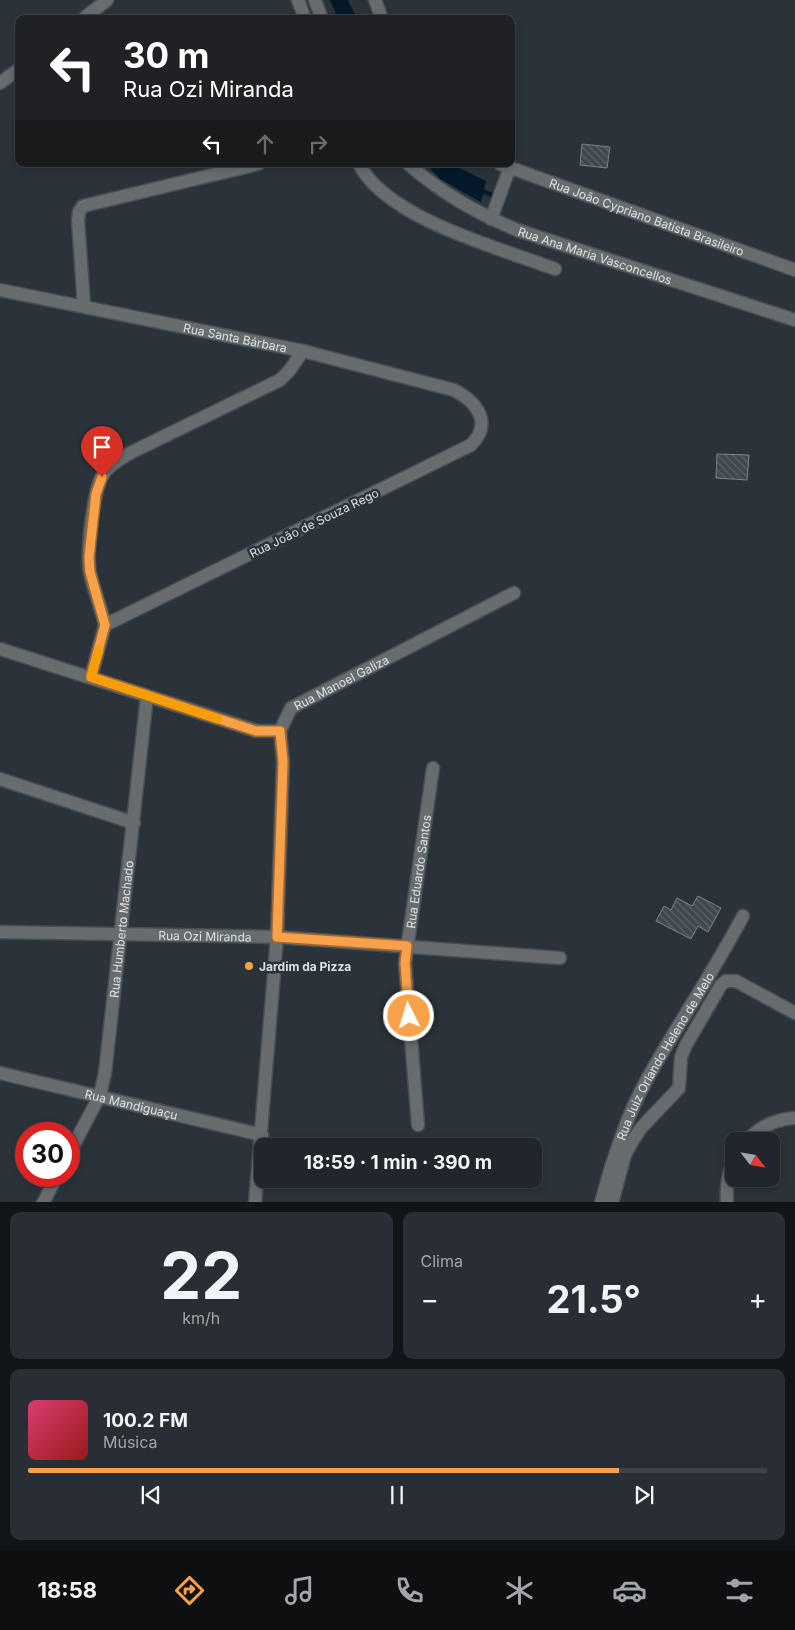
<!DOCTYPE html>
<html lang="pt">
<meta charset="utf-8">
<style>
body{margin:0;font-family:Inter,sans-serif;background:#282e33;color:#f1f3f6;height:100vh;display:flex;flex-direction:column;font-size:19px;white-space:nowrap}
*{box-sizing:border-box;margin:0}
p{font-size:16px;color:#a2a5a9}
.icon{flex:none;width:28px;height:28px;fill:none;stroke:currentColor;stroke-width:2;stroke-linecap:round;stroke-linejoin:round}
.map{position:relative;height:1202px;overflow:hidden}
.side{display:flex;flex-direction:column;gap:10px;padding:10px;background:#121518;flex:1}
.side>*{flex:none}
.guide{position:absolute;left:15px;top:15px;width:500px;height:152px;border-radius:10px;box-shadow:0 2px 8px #0003,0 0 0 1px #3d4347;background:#202124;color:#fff;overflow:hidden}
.needle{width:32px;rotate:121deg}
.tools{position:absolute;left:725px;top:1132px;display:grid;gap:10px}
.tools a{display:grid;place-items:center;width:55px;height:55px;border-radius:10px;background:#20262b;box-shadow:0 2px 8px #0003,0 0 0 1px #3d4347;font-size:25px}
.speed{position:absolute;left:15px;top:1122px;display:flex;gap:10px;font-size:25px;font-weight:700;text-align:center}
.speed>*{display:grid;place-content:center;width:65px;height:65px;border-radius:50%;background:#20262b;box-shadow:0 2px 8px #0003,0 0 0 1px #3d4347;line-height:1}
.speed .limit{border:8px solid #d22;background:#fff;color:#111}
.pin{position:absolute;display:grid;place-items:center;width:42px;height:42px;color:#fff;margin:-51px -21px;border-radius:50% 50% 50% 0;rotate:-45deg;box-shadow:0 0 5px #0007}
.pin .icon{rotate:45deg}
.me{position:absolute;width:55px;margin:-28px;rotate:355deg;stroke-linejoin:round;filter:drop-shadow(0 0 4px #0008)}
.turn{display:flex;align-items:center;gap:18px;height:105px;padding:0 25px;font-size:22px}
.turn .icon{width:65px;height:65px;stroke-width:2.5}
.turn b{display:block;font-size:35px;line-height:42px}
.lanes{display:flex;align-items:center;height:48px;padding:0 25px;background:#0003;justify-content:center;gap:25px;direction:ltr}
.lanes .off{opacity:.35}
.big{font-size:38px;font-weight:700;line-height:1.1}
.side .tile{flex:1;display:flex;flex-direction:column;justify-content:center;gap:8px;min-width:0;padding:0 18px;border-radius:10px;background:#282e33}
.side .dial{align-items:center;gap:0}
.dial b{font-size:65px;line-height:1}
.song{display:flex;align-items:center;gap:15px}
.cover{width:60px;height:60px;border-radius:8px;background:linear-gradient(135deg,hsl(340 70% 55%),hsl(0 70% 35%))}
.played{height:5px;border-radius:2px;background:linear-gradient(90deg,#f8a14b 80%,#3d4347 80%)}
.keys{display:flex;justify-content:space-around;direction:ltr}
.heat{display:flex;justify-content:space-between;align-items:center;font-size:28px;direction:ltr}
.side .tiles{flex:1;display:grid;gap:10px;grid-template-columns:1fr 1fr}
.tile:last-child{grid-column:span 2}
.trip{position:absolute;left:254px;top:1138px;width:288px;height:50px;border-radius:10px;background:#20262b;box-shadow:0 2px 8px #0003,0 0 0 1px #3d4347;font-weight:700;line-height:50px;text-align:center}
.tab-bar{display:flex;height:80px;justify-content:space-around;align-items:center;background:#0d0f11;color:#a2a5a9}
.tab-bar .icon{width:35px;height:35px}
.tab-bar .on{color:#f8a14b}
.tab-bar b{font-size:22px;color:#f1f3f6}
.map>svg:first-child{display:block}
.water{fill:#031929}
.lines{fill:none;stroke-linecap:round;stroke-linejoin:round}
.stream{stroke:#031929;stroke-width:4.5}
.building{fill:url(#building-back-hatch);stroke:#79838a}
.minor-casing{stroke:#464f54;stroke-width:15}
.minor{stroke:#686c6f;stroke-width:12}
.route-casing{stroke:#a16931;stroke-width:12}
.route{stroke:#f8a14b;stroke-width:9}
.slow{stroke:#f59e0b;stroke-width:9}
.poi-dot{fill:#f8a14b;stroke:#2a3339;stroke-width:2}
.labels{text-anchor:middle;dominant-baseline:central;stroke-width:5;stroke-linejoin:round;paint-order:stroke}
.street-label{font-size:12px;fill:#dae0e4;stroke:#2a3339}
.poi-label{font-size:12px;font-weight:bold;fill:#dae0e4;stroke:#2a3339;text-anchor:start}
</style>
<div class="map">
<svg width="795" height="1203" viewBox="0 0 795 1203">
<defs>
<pattern id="building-back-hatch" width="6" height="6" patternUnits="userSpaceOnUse" patternTransform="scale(1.25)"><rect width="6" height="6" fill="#40484f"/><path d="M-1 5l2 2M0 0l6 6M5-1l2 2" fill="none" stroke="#5b6268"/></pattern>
</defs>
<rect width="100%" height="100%" fill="#2a3339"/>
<path class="water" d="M 330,0 L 348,0 L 357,19 L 338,19 Z
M 426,164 L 451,164 L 486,181 L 481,202 L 440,179 Z"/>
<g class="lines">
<path class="stream" d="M 479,190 L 498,197"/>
</g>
<path class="building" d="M 582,144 L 610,147 L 607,168 L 580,165 Z
M 717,454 L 749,455 L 747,480 L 716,478 Z
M 698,896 L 721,908 L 708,932 L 698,926 L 691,939 L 656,921 L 664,906 L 671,910 L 677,898 L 692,906 Z"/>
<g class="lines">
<defs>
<g id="minor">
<path d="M 298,0 L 305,19"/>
<path d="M 315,0 L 322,19"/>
<path d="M 375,0 L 382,19"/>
<path d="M 83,19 L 107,0"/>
<path d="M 0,83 L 19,69"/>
<path d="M 359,164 C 387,219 500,248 555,269"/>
<path id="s1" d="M 408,164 C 443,194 475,212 517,230 L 795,320"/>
<path id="s2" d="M 500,164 L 795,270"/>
<path d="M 491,219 L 510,167"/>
<path id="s3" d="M 0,290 L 303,351 L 454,390 C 477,402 493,423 471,445 L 105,625 L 91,677"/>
<path d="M 84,306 L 78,220 L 79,212 L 83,206 L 258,164"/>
<path d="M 105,625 C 101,608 94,591 90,573 C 86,554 93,496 101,478 C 107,466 119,460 130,453 L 280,380 L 289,371 L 303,351"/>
<path d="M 0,649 L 257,731 L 280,731"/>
<path d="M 0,779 L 134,823"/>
<path id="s4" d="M 0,932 L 277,937 L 560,958"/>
<path id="s5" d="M 0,1073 L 262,1135"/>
<path id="s6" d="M 418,1125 L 405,963 L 433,768"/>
<path d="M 747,1141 C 759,1127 776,1119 795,1118"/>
<path id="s7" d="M 69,1154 L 100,1095 L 105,1073 L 147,696"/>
<path d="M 43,1203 L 57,1176"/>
<path id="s8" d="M 255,1203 L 277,937 L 283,762 L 280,731 L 291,708 L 514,593"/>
<path id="s9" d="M 601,1203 C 612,1161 625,1119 646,1081 C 677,1025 713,973 743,916"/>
<path d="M 612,1203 L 625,1155 L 632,1142 L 641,1128 L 679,1088 L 681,1057 L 686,1045 L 721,985 L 726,981 L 736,981 L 795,1013"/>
<path d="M 727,1203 C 726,1188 727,1174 734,1161"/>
</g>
</defs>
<use href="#minor" class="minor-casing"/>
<use href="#minor" class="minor"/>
</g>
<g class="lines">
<defs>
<path id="route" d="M 102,477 L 96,494 L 89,557 L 90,572 L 105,625 L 91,677 L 256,731 L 280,731 L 283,762 L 277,937 L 407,946 L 405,963 L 409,1016"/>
</defs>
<use href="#route" class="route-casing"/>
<use href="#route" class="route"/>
<path class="slow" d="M 99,650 L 91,677 L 218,719"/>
</g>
<circle class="poi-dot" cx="249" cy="966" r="5"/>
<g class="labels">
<g class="street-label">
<text stroke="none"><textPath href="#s2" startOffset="156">Rua João Cypriano Batista Brasileiro</textPath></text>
<text stroke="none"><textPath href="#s1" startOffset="210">Rua Ana Maria Vasconcellos</textPath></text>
<text stroke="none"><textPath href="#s3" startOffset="240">Rua Santa Bárbara</textPath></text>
<text transform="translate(314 523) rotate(-26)">Rua João de Souza Rego</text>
<text stroke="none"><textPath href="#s8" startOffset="555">Rua Manoel Galiza</textPath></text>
<text stroke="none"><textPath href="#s6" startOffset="255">Rua Eduardo Santos</textPath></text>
<text stroke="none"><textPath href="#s7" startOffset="234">Rua Humberto Machado</textPath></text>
<text stroke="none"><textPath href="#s4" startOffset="205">Rua Ozi Miranda</textPath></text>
<text stroke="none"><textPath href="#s9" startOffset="161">Rua Juiz Orlando Heleno de Melo</textPath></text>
<text stroke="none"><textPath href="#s5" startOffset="135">Rua Mandiguaçu</textPath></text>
</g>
<g class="poi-label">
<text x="259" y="966">Jardim da Pizza</text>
</g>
</g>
</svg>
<div class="tools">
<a><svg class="needle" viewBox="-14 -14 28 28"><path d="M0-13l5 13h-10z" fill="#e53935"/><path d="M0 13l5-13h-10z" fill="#a2a5a9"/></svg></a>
</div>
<div class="speed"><div class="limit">30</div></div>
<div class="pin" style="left:102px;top:477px;background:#d93025"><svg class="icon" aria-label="arrive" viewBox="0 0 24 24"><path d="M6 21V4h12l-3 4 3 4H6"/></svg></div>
<svg class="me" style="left:409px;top:1016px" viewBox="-20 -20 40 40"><circle r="17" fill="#f8a14b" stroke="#fff" stroke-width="3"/><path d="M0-11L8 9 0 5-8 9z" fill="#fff"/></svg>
<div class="trip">18:59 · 1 min · 390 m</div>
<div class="guide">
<div class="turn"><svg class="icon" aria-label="left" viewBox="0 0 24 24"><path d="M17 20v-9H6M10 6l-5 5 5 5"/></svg><div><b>30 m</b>Rua Ozi Miranda</div></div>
<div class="lanes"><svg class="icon" aria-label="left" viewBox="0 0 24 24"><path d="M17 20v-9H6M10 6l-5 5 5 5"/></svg><svg class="icon off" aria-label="ahead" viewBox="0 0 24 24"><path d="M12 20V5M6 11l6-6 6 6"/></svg><svg class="icon off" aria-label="right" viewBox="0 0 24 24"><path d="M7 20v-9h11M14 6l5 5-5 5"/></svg></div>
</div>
</div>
<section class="side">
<div class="tiles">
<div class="tile dial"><b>22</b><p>km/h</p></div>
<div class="tile"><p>Clima</p>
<div class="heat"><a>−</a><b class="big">21.5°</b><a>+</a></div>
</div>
<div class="tile">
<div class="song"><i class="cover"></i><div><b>100.2 FM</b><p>Música</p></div></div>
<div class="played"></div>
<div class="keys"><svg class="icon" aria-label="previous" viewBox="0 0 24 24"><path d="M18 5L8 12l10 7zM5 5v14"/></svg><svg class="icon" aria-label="pause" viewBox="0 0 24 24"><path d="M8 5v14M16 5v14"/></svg><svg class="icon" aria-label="next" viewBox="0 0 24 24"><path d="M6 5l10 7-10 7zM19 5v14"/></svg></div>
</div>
</div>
</section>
<nav class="tab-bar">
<b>18:58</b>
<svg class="icon on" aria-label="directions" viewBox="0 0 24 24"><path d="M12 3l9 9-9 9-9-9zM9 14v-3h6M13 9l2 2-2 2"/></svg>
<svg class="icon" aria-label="music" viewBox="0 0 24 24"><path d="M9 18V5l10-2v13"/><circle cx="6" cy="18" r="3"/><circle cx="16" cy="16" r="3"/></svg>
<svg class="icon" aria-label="phone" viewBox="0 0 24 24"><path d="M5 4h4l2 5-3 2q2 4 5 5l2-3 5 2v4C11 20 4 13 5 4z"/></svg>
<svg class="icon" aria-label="climate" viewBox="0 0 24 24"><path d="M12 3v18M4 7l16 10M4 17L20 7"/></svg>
<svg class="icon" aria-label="car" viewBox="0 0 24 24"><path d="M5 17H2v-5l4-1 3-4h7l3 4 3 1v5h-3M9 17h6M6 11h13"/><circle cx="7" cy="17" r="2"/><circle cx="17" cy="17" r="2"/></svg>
<svg class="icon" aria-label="filters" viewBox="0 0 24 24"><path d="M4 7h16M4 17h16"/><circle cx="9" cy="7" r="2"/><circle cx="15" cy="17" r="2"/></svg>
</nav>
